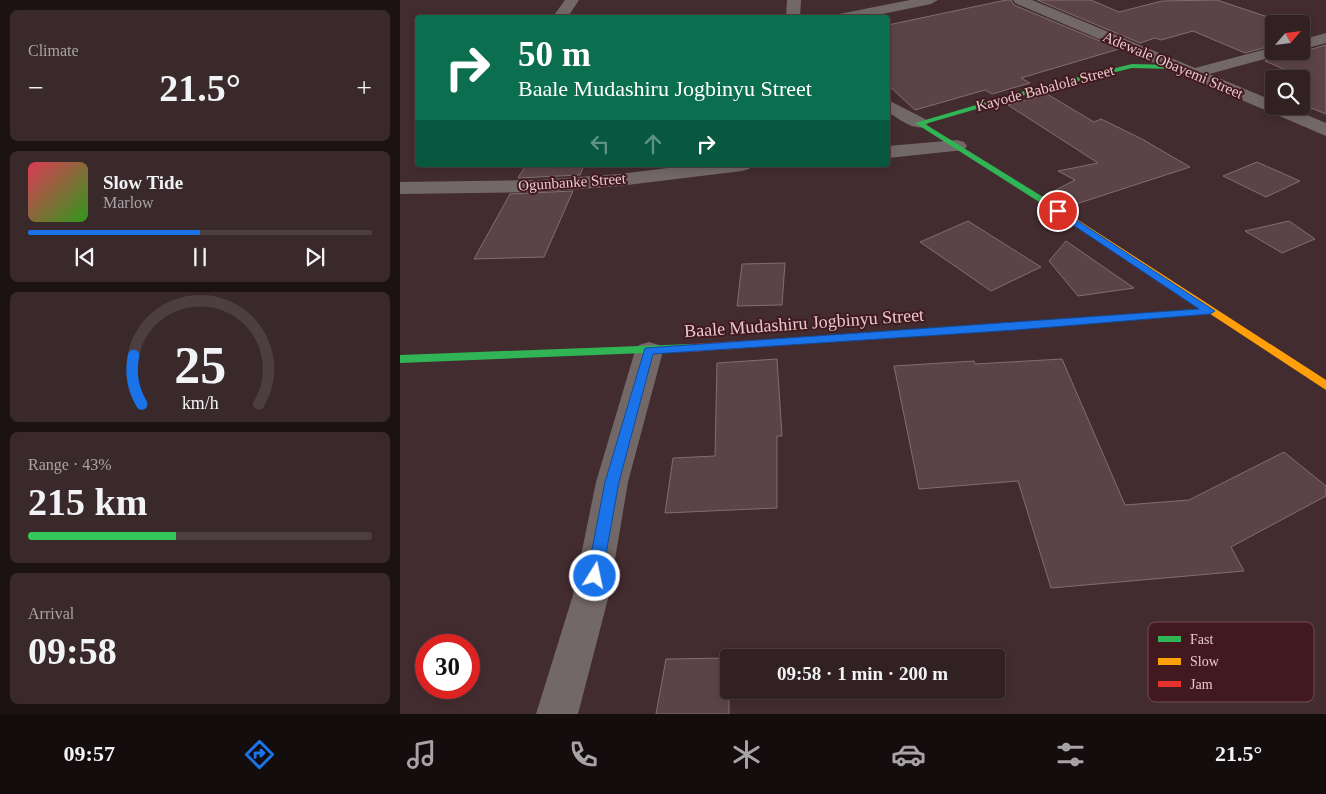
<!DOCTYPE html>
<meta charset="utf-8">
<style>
body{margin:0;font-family:Georgia,serif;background:#3a292b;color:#f1f3f6;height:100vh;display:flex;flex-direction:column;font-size:19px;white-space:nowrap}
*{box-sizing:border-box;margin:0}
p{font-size:16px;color:#a8a3a6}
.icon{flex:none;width:28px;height:28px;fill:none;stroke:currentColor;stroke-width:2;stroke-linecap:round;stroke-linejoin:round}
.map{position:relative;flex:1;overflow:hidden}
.panel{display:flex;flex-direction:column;gap:10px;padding:10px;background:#1c1213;width:400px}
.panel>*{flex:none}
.hud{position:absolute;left:15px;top:15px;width:475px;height:152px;border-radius:5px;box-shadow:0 2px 8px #0003,0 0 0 1px #4d3e41;background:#0b6e4f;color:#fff;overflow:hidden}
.needle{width:32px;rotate:62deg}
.controls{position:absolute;left:865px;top:15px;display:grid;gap:10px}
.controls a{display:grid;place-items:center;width:45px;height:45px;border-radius:5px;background:#322123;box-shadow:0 2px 8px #0003,0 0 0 1px #4d3e41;font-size:25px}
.speed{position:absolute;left:15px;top:634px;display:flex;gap:10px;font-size:25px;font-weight:700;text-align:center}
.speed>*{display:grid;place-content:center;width:65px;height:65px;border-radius:50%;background:#322123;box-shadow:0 2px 8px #0003,0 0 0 1px #4d3e41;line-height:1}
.speed .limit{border:8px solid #d22;background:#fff;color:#111}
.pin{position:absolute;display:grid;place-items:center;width:42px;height:42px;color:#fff;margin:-21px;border:2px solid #fff;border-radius:50%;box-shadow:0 1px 5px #0007}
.me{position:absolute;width:55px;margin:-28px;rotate:10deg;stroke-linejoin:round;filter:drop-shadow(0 0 4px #0008)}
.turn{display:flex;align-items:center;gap:18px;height:105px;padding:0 20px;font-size:22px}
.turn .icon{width:65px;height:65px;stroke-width:2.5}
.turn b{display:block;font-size:35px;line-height:42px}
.lanes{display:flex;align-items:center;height:48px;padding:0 20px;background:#0003;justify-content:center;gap:25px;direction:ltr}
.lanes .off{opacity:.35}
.big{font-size:38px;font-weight:800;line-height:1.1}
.panel .widget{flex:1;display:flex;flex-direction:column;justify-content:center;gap:8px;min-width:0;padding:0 18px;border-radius:8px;background:#3a292b}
.panel .dial{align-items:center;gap:0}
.dial svg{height:130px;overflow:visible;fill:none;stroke:#4d3e41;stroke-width:7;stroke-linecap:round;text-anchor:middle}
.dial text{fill:#f1f3f6;stroke:none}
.song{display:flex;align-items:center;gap:15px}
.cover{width:60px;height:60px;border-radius:8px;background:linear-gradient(135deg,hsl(350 70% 55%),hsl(110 70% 35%))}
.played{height:5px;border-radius:2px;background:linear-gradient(90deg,#1a73e8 50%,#4d3e41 50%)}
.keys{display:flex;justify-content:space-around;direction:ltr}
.heat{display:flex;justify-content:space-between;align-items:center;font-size:28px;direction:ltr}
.charge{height:8px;border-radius:4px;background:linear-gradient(90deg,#34c759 43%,#4d3e41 0)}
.trip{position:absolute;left:320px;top:649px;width:285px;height:50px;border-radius:5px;background:#322123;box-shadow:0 2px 8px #0003,0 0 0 1px #4d3e41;font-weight:800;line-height:50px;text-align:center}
.menu{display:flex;height:80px;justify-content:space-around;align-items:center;background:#140d0e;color:#a8a3a6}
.menu .icon{width:35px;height:35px}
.menu .selected{color:#1a73e8}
.menu b{font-size:22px;color:#f1f3f6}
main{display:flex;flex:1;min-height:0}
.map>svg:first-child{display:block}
.building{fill:#5b4447;stroke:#826d6f}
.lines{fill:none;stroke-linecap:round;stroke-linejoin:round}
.street{fill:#736868;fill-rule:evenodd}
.fast{fill:#30b455;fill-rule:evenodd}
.slow{fill:#ff9f0a;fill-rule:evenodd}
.jam{fill:#e5322d;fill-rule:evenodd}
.route{fill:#1a73e8;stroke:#114b97}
.labels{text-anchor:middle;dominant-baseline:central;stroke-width:4;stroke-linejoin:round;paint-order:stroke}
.far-street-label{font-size:15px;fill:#e6cacc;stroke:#41191e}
.street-label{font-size:18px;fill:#e6cacc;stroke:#41191e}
.key{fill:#41191e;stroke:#734e52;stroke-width:1}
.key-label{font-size:14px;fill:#e6cacc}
</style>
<main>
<section class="panel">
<div class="widget"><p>Climate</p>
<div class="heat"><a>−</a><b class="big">21.5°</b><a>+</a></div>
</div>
<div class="widget">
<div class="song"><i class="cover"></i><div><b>Slow Tide</b><p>Marlow</p></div></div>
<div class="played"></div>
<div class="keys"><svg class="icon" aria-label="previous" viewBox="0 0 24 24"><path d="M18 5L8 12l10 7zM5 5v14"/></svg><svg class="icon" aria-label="pause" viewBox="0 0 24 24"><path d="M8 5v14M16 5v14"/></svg><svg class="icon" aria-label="next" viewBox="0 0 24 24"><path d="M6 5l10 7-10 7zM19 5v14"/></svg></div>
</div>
<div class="widget dial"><svg viewBox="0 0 100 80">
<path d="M14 69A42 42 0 1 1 86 69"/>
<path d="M14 69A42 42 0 0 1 9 39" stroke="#1a73e8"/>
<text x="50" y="56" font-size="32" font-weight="700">25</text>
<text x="50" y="72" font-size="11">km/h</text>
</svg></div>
<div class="widget"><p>Range · 43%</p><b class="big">215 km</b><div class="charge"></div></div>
<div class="widget"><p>Arrival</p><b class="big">09:58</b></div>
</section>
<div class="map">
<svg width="926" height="714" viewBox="0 0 926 714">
<rect width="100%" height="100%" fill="#432c2f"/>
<path class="building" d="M 606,0 L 611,0 L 614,5 L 719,49 L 621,78 L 630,83 L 592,94 L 585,90 L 515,110 L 488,85 L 488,25 Z
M 637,0 L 691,0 L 719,12 L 762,1 L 817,0 L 889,24 L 874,24 L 874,45 L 845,53 L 793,31 L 761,40 L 755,38 L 740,43 Z
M 926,45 L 926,114 L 901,104 L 901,79 L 878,79 L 895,74 L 865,61 L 883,56 L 888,51 L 902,52 Z
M 647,94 L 694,122 L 701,119 L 742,139 L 790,167 L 670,206 L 650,193 L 675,180 L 658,171 L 698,163 L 608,105 Z
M 857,162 L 900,181 L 866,197 L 823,176 Z
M 126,165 L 184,165 L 180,175 L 118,178 Z
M 173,191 L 144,257 L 74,259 L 110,194 Z
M 568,221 L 641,267 L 591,291 L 520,242 Z
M 889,221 L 915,239 L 882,253 L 845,231 Z
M 666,241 L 734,288 L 678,296 L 649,261 Z
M 385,263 L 382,305 L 337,306 L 342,264 Z
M 377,359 L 382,436 L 377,436 L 377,508 L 265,513 L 273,458 L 315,456 L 317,363 Z
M 662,359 L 725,505 L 789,500 L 884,452 L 926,486 L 926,496 L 831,547 L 844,571 L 651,588 L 618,481 L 519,489 L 494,366 L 574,361 L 575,364 Z
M 329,658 L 329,714 L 256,714 L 266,659 Z"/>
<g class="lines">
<path class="street" d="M 165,0 L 179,0 L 167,18 L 152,18 Z
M 387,0 L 401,0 L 400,18 L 386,18 Z
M 510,0 L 538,0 L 531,4 L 463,18 L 432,18 L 439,14 Z
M 613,0 L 632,0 L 795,68 L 874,47 L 874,51 L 886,51 L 883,54 L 809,74 L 874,101 L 874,106 L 885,106 L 926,123 L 926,136 L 615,3 Z
M 926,33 L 926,43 L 901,50 L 901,40 Z
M 488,100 L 525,119 L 528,123 L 525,127 C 512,130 499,119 488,112 Z
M 557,140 L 564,142 L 567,146 L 564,150 L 488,158 L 488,146 Z
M 292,165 L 352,165 L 349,169 L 342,171 L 219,186 L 139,192 L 0,194 L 0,182 L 139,180 L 219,174 Z
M 249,342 L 259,345 L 263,351 L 228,482 L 209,595 L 178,714 L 136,714 L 173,595 L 196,482 L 235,351 L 239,345 Z"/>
<path class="fast" d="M 732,64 L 774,65 L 777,67 L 774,69 L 732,68 L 642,90 L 525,124 L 664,210 L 664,214 L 658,214 L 515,123 L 638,87 Z
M 810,308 L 815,311 L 814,313 L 505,337 L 500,334 L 505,331 Z
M 291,344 L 295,345 L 297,348 L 295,351 L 0,363 L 0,355 Z"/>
<path class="slow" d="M 661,209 L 926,380 L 926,390 L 658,214 L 657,212 Z"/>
<path class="jam" d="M 505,331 L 510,334 L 509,336 L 291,352 L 285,348 L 291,344 Z"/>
</g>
<path class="route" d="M 658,208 L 815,311 L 810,314 L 616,330 L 253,354 L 219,482 L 202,576 L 200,581 L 195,583 L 190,581 L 187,576 L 205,482 L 245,348 L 799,309 L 655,213 L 655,209 Z"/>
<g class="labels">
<g class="far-street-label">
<text transform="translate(773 65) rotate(23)">Adewale Obayemi Street</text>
<text transform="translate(645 88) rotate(-15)">Kayode Babalola Street</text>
<text transform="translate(172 182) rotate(-4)">Ogunbanke Street</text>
</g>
<g class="street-label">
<text transform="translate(404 323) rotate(-4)">Baale Mudashiru Jogbinyu Street</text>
</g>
</g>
<rect x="748" y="622" width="166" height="80" rx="8" class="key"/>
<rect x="758" y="636" width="23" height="6" fill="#30b455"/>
<rect x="758" y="658" width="23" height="7" fill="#ff9f0a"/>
<rect x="758" y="681" width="23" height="6" fill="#e5322d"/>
<g class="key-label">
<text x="790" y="644">Fast</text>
<text x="790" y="666">Slow</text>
<text x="790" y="689">Jam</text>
</g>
</svg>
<div class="controls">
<a><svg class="needle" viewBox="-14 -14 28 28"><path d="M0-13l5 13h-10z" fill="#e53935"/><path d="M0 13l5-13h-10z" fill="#a8a3a6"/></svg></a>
<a><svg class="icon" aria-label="search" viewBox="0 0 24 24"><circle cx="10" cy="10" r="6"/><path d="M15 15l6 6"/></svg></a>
</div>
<div class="speed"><div class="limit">30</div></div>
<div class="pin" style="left:658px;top:211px;background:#d93025"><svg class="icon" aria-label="arrive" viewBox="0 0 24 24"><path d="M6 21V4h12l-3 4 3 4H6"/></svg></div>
<svg class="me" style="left:195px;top:576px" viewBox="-20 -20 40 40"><circle r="17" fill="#1a73e8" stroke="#fff" stroke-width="3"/><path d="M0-11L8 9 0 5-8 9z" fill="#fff"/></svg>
<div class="trip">09:58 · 1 min · 200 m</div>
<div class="hud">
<div class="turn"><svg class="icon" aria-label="right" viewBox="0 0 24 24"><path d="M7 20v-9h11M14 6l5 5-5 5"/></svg><div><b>50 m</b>Baale Mudashiru Jogbinyu Street</div></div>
<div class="lanes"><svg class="icon off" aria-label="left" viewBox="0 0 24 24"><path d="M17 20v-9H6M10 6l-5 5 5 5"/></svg><svg class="icon off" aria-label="ahead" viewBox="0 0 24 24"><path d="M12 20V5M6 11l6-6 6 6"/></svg><svg class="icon" aria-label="right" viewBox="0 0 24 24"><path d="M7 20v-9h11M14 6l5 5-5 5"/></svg></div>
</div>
</div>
</main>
<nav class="menu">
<b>09:57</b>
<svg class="icon selected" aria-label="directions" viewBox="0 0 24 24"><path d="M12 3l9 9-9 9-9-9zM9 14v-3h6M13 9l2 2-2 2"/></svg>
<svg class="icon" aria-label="music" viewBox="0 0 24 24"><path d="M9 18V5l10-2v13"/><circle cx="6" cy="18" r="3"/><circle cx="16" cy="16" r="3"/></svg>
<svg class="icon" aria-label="phone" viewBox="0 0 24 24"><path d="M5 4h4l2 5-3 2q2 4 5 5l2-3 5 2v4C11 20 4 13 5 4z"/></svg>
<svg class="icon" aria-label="climate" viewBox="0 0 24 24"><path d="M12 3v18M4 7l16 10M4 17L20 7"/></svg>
<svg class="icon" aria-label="car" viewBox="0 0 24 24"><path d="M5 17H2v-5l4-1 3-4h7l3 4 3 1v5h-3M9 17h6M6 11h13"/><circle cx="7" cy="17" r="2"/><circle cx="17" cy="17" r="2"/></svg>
<svg class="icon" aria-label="filters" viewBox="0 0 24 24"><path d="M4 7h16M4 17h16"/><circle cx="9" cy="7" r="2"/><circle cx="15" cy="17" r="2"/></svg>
<b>21.5°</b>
</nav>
